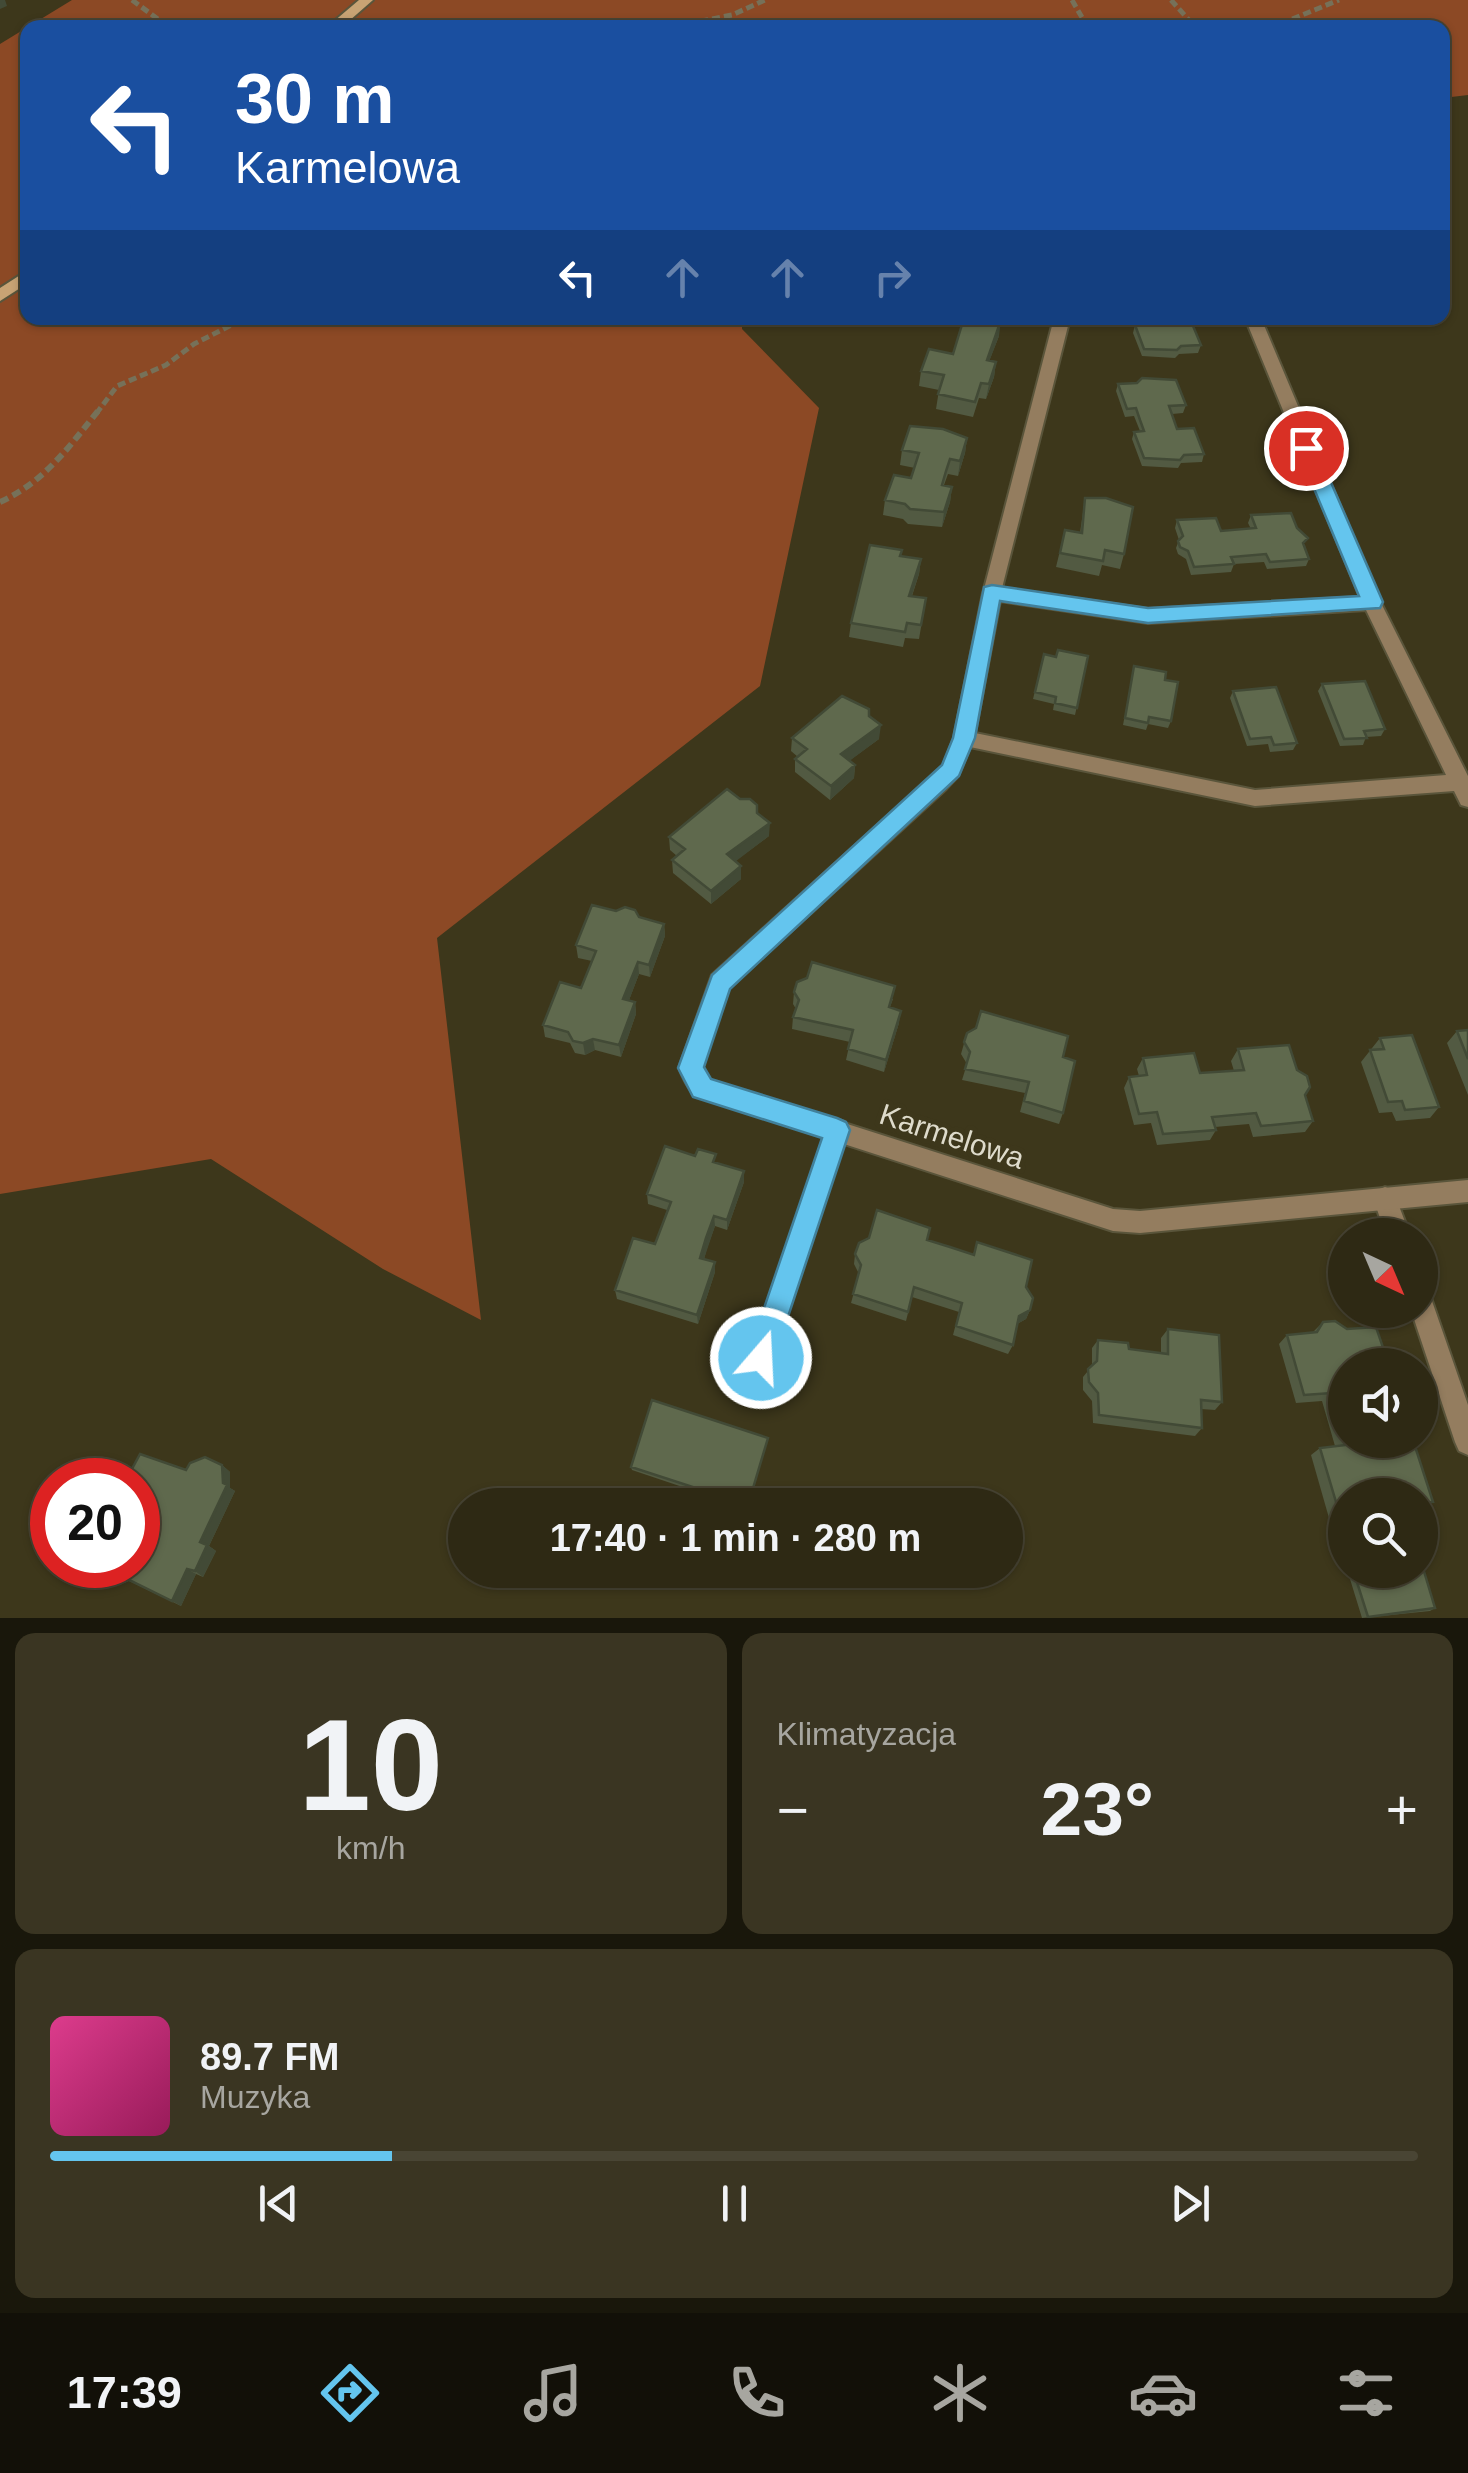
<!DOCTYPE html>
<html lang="pl">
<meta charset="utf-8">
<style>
body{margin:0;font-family:Helvetica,sans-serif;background:#3a3522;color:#f1f3f6;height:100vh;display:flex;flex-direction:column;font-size:38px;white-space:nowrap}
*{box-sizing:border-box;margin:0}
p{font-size:32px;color:#a7a6a0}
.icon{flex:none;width:55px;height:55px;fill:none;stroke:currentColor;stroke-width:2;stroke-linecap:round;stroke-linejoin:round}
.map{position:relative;height:1618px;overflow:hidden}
.sheet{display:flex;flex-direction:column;gap:15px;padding:15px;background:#19170b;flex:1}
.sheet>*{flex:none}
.guide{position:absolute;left:20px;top:20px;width:1430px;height:305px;border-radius:20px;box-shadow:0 2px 8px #0004,0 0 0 2px #494534;background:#1a4fa0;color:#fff;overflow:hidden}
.needle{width:65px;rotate:136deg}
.controls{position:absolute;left:1328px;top:1218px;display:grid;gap:20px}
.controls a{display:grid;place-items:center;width:110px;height:110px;border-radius:50%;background:#2e2914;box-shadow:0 2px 8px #0004,0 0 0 2px #494534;font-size:50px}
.speed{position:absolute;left:30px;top:1458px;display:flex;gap:20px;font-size:50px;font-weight:700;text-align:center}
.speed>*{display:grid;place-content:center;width:130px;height:130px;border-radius:50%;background:#2e2914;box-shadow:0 2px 8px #0004,0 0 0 2px #494534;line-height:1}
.speed .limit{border:15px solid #d22;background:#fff;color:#111}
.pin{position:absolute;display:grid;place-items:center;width:85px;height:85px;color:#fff;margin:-42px;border:5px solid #fff;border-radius:50%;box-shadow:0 2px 10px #0007}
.me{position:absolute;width:110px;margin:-55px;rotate:19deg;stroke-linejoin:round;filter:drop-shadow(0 0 8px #0008)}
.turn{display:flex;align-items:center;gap:35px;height:210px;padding:0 50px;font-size:45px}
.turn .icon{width:130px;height:130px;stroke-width:2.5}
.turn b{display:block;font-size:70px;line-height:85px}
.lanes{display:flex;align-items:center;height:95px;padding:0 50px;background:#0003;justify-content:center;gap:50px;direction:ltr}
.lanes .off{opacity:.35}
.big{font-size:75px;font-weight:800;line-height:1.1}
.sheet .tile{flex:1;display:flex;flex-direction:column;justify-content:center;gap:15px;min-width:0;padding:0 35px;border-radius:20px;background:#3a3522}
.sheet .dial{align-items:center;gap:0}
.dial b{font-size:130px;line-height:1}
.song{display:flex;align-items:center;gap:30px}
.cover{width:120px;height:120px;border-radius:15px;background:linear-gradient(135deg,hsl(330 70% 55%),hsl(330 70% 35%))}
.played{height:10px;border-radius:5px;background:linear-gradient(90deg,#64c5ee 25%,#494534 25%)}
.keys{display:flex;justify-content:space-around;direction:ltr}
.heat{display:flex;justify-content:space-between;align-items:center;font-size:55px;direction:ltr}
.sheet .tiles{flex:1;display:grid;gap:15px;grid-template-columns:1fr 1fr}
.tile:last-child{grid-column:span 2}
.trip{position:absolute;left:448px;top:1488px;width:575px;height:100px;border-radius:50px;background:#2e2914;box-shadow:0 2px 8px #0004,0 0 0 2px #494534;font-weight:800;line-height:100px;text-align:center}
.tabs{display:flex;height:160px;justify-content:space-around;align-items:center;background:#121008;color:#a7a6a0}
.tabs .icon{width:70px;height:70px}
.tabs .on{color:#64c5ee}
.tabs b{font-size:45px;color:#f1f3f6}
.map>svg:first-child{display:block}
.green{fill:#8c4925}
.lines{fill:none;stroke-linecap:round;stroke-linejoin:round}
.lane-casing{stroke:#5a553b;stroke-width:4}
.street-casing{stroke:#5a553b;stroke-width:4}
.secondary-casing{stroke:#5a553b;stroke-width:4}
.path-far1{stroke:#767159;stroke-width:5;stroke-dasharray:8 4;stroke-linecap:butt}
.path{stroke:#767159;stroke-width:6;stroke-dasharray:9 5;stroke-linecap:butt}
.lane{fill:#947d5f;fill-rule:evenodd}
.street{fill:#947d5f;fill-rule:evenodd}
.secondary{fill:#c8a374;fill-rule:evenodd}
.wall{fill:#525a42}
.shaded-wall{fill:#424a36}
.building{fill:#5f694d;stroke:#424a36;stroke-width:2.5}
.route{fill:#64c5ee;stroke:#41809b;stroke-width:2.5}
.labels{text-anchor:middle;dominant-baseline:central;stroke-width:10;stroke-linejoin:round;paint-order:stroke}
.street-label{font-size:30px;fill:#dedbcb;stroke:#3d371b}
</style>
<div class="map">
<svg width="1468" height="1618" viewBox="0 0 1468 1618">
<rect width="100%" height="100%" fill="#3d371b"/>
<path class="green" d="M 72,0 L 1468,0 L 1468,95 L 1443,98 L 1442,28 L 28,28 L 28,318 L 742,318 L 742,329 L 819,408 L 760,686 L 437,938 L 481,1320 L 383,1269 L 211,1159 L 0,1194 L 0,44 Z"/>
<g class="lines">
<defs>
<path id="lane" d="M 837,1119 L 845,1122 L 848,1130 L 773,1358 L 770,1367 L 761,1370 L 752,1367 L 749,1358 L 826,1130 L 829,1122 Z
M 1385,1187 L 1393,1190 L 1410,1235 L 1386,1235 L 1373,1198 L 1377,1190 Z
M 1420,1289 L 1429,1292 L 1432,1301 L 1468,1405 L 1468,1455 L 1459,1451 L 1455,1442 L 1411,1310 L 1420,1310 Z"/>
<path id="street" d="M 1054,318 L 1070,318 L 1002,588 L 1148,609 L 1360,597 L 1245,318 L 1261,318 L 1381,603 L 1468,776 L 1468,807 L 1461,805 L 1454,791 L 1255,806 L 970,747 L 958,776 L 946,789 L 729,988 L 702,1067 L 710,1080 L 1113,1209 L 1140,1211 L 1468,1180 L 1468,1202 L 1140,1233 L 1113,1231 L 702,1098 C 690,1094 684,1080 679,1068 L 712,975 L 943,766 L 954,738 L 983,593 ZM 1000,601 L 1148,623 L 1366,610 L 1446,775 L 1255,790 L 975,733 Z"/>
<path id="secondary" d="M 359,0 L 373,0 L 341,28 L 326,28 Z
M 28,270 L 28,283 L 0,301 L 0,288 Z"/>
</defs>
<use href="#lane" class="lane-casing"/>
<use href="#street" class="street-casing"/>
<use href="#secondary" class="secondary-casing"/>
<path class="path-far1" d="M 132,0 L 170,28
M 1072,0 L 1088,28
M 1171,0 L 1196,28
M 665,28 L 732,15 L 765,0
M 1270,28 L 1339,0
M 96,414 L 117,386 L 166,365 L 194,344 L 245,318"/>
<path class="path" d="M 0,502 C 43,483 69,447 98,411"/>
<use href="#lane" class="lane"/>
<use href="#street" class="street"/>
<use href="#secondary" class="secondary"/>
</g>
<path class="wall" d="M 1137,318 L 1173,318 L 1175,323 L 1201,345 L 1198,353 L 1179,354 L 1175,358 L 1142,356 L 1133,333 L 1135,325 L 1139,325 Z
M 999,336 L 989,361 L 996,362 L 994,377 L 986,399 L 979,398 L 973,417 L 936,409 L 939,390 L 919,386 L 921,371 L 953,354 Z
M 1118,384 L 1186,405 L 1183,413 L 1172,414 L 1177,429 L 1204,454 L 1202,462 L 1181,463 L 1178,468 L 1142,466 L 1132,439 L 1134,432 L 1140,431 L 1134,416 L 1125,417 L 1116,391 Z
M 967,438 L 965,453 L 958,476 L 948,474 L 944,485 L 952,487 L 950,502 L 942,527 L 908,524 L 903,519 L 883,515 L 885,500 L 911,478 L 915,468 L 900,465 L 902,450 Z
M 1085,498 L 1124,554 L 1120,569 L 1102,565 L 1099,576 L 1056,567 L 1065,530 L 1080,533 Z
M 1251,515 L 1305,546 L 1309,559 L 1306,566 L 1267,569 L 1264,562 L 1234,564 L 1231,572 L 1191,575 L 1186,559 L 1178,554 L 1176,548 L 1179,540 L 1175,528 L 1177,520 L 1221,531 L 1251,529 L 1248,523 Z
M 901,556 L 921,559 L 919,574 L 912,596 L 926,598 L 919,639 L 905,638 L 903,647 L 849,637 L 851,623 Z
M 1044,654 L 1056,657 L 1088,656 L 1075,715 L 1053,710 L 1054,704 L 1033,699 Z
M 1134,666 L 1165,680 L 1171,721 L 1168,728 L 1148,724 L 1146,730 L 1123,725 Z
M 1322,684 L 1385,729 L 1381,736 L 1366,737 L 1363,745 L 1340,746 L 1318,691 Z
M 1233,691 L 1297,743 L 1293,750 L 1270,752 L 1268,744 L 1247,746 L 1230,698 Z
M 869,716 L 879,739 L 850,760 L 855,765 L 854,778 L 830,800 L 795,772 L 795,759 L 798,757 L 791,751 L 792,738 Z
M 757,813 L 769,836 L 735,861 L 741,866 L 741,879 L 711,904 L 673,873 L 672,860 L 677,856 L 670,850 L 669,837 Z
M 639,917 L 664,924 L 665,936 L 650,977 L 639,974 L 629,1000 L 635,1002 L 636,1014 L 621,1057 L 595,1050 L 585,1055 L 575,1053 L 570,1043 L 545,1037 L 543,1025 L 581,988 L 592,961 L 578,958 L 576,945 Z
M 794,992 L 893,999 L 890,1007 L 899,1023 L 884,1072 L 846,1060 L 850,1042 L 792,1029 L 793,1017 L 796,1009 L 793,1004 Z
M 1468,1030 L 1468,1095 L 1447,1043 L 1457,1031 Z
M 967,1033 L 1063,1057 L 1063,1113 L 1059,1124 L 1020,1112 L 1025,1093 L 962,1080 L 967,1064 L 961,1054 Z
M 1380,1038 L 1439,1107 L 1430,1118 L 1396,1121 L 1392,1112 L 1379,1113 L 1361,1062 Z
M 1238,1049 L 1305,1095 L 1313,1121 L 1305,1132 L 1253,1137 L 1249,1124 L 1215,1127 L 1216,1130 L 1210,1140 L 1157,1145 L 1151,1123 L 1134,1125 L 1124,1088 L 1129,1077 L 1139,1076 L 1137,1069 L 1143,1058 L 1200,1073 L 1234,1071 L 1231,1061 Z
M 716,1163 L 744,1171 L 744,1182 L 727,1230 L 715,1226 L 707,1248 L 704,1259 L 715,1262 L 715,1272 L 698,1324 L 617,1299 L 615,1290 L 655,1244 L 667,1210 L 648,1204 L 647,1194 Z
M 927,1240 L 973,1255 L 977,1242 L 1026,1287 L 1030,1310 L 1026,1319 L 1017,1324 L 1013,1345 L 1008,1354 L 953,1335 L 959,1312 L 912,1297 L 906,1321 L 851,1303 L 859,1274 L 854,1264 L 855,1254 Z
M 1323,1322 L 1345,1365 L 1433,1502 L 1422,1509 L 1420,1509 L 1420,1495 L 1345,1495 L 1345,1516 L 1329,1518 L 1311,1455 L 1320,1448 L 1335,1446 L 1322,1401 L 1296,1403 L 1279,1344 L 1287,1335 L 1313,1332 Z
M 1168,1329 L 1222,1402 L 1215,1410 L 1201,1409 L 1202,1428 L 1195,1436 L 1093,1423 L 1092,1401 L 1083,1390 L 1083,1377 L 1092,1366 L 1092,1348 L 1098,1340 L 1129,1349 L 1161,1353 L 1161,1338 Z
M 768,1438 L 749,1505 L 736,1505 L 632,1470 L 631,1467 Z
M 222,1465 L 230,1472 L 230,1488 L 235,1491 L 209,1546 L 216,1551 L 203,1577 L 196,1574 L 181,1606 L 129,1581 L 124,1583 L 93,1572 L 83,1566 L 186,1470 Z
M 1355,1576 L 1435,1608 L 1430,1611 L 1362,1618 L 1350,1579 Z"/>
<path class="shaded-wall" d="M 0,0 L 5,0 L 7,6 L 0,9 Z
M 1001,320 L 999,336 L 984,375 L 987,360 Z
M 996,362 L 994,377 L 986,399 L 989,384 Z
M 967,438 L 965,453 L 958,476 L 960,461 Z
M 952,487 L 950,502 L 942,527 L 944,512 Z
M 921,559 L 919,574 L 907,610 L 909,596 Z
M 881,725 L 879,739 L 840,768 L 841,754 Z
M 855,765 L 854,778 L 830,800 L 831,786 Z
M 770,823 L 769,836 L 727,868 L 727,854 Z
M 741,866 L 741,879 L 711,904 L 711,891 Z
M 664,924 L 665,936 L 650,977 L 649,965 Z
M 638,962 L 639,974 L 625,1011 L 623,999 Z
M 635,1002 L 636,1014 L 621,1057 L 619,1045 Z
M 901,1011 L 899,1023 L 884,1072 L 886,1060 Z
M 593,1039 L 595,1050 L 585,1055 L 583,1043 Z
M 744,1171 L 744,1182 L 727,1230 L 727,1220 Z
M 714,1216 L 715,1226 L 701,1268 L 700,1258 Z
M 715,1262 L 715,1272 L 698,1324 L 697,1315 Z
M 1030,1310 L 1026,1319 L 1015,1325 L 1019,1316 Z
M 222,1465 L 230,1472 L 230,1488 L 235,1491 L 209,1546 L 216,1551 L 203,1577 L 195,1571 L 200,1542 L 223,1483 Z
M 187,1569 L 196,1574 L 181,1606 L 172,1601 Z
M 119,1575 L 129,1581 L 124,1583 L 114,1578 Z"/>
<path class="building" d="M 964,318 L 986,318 L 1001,320 L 987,360 L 996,362 L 989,384 L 981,383 L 975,402 L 938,394 L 944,375 L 921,371 L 929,349 L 953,354 Z
M 1142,318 L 1173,318 L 1175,323 L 1191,321 L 1201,345 L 1181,346 L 1177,350 L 1144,349 L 1135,325 L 1144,324 Z
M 1142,378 L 1176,380 L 1186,405 L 1169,406 L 1177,429 L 1194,428 L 1204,454 L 1184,455 L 1180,460 L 1144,458 L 1134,432 L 1144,431 L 1140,420 L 1136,408 L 1127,409 L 1118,384 L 1137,383 Z
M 910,426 L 943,429 L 967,438 L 960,461 L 950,459 L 946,471 L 942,485 L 952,487 L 944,512 L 910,509 L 905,504 L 885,500 L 894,475 L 911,478 L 919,453 L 902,450 Z
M 1085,498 L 1106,498 L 1133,507 L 1124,554 L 1105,550 L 1103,561 L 1060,553 L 1065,530 L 1082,533 Z
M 1291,513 L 1297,528 L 1308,538 L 1303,543 L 1309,559 L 1270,562 L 1266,554 L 1231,557 L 1234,564 L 1194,567 L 1188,551 L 1180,547 L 1178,541 L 1183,536 L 1177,520 L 1216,518 L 1221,531 L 1256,528 L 1251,515 Z
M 870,545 L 902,550 L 900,556 L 921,559 L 909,596 L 926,598 L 921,625 L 907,623 L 905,632 L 851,623 Z
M 1058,650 L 1088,656 L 1077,708 L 1055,703 L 1056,697 L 1035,692 L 1044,654 L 1056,657 Z
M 1134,666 L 1166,672 L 1165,680 L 1178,682 L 1171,721 L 1149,717 L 1148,723 L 1125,718 Z
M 1365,681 L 1385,729 L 1364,731 L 1367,738 L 1344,739 L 1322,684 Z
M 1276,687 L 1297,743 L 1274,745 L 1271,737 L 1250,739 L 1233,691 Z
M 842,696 L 869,709 L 869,716 L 881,725 L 841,754 L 855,765 L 831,786 L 795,759 L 807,749 L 792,738 Z
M 727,789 L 740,799 L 750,799 L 757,805 L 757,813 L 770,823 L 727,854 L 741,866 L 711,891 L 672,860 L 685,849 L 669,837 Z
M 592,905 L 616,911 L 625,907 L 635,910 L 639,917 L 664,924 L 649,965 L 638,962 L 623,999 L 635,1002 L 619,1045 L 593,1039 L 583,1043 L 573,1041 L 568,1032 L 543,1025 L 560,982 L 581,988 L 596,951 L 576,945 Z
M 812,962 L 895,986 L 889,1007 L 901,1011 L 886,1060 L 848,1049 L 853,1030 L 793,1017 L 799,1000 L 794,992 L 797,982 L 807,978 Z
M 981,1011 L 1068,1036 L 1063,1057 L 1075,1061 L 1063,1113 L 1024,1101 L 1029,1082 L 965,1069 L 970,1052 L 964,1042 L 967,1033 L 976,1028 Z
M 1468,1030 L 1468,1059 L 1457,1031 Z
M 1412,1035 L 1439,1107 L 1405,1110 L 1402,1101 L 1388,1102 L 1370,1050 L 1384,1049 L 1380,1038 Z
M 1289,1045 L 1297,1070 L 1307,1076 L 1310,1087 L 1305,1095 L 1313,1121 L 1261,1126 L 1256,1113 L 1212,1117 L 1216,1130 L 1163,1134 L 1157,1112 L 1139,1114 L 1129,1077 L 1147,1075 L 1143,1058 L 1194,1053 L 1200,1073 L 1244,1070 L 1238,1049 Z
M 665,1146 L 695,1156 L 698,1149 L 716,1154 L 713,1162 L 744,1171 L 727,1220 L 714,1216 L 706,1238 L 700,1258 L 715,1262 L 697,1315 L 615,1290 L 633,1238 L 655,1244 L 671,1202 L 647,1194 Z
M 877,1210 L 930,1228 L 927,1240 L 950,1247 L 974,1255 L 977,1242 L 1032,1260 L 1026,1287 L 1033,1298 L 1030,1310 L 1019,1316 L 1013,1345 L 956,1326 L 962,1303 L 914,1287 L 908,1312 L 853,1294 L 861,1265 L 855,1254 L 859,1243 L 869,1238 Z
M 1335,1321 L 1347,1329 L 1376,1327 L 1389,1365 L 1345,1365 L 1345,1440 L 1413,1440 L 1433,1502 L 1420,1503 L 1420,1495 L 1345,1495 L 1345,1511 L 1339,1512 L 1320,1448 L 1346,1445 L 1331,1393 L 1304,1395 L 1287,1335 L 1317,1332 L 1323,1322 Z
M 1168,1329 L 1219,1335 L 1222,1402 L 1201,1400 L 1202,1428 L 1099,1415 L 1098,1393 L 1089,1382 L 1088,1369 L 1097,1361 L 1098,1340 L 1128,1343 L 1129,1349 L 1168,1354 Z
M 652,1400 L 768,1438 L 748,1505 L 631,1467 Z
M 140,1454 L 186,1470 L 190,1463 L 205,1457 L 222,1465 L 223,1483 L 227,1485 L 200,1542 L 207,1545 L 195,1571 L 187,1569 L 172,1601 L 119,1575 L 114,1578 L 83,1566 L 138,1565 L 138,1480 L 126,1480 Z
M 1423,1568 L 1435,1608 L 1368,1617 L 1355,1576 L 1420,1570 Z"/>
<path class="route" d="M 1306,441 L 1316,448 L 1383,602 L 1380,608 L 1148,623 L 1000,601 L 975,738 L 959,776 L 730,989 L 704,1067 L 711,1079 L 837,1118 L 846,1122 L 850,1130 L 771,1368 L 761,1372 L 751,1368 L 747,1358 L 822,1138 L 693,1097 L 678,1068 L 712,975 L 942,765 L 953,738 L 984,587 L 992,585 L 1148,608 L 1359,596 L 1297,448 Z"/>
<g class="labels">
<g class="street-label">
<text transform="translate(952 1136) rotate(18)">Karmelowa</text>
</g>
</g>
</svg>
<div class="controls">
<a><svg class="needle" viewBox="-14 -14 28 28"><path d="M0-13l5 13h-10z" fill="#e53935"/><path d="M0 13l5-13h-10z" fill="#a7a6a0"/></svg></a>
<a><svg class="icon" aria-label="sound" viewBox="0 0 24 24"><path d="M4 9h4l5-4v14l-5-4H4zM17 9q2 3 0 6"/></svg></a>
<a><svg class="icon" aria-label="search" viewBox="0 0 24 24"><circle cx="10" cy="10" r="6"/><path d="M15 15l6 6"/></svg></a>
</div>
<div class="speed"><div class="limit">20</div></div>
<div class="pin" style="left:1306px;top:448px;background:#d93025"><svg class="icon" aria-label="arrive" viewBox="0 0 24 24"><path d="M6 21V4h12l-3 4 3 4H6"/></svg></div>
<svg class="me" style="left:761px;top:1358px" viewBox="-20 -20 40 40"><circle r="17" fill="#64c5ee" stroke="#fff" stroke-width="3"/><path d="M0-11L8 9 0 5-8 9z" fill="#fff"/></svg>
<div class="trip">17:40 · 1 min · 280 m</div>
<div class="guide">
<div class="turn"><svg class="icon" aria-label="left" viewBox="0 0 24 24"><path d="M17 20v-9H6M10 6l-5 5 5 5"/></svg><div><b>30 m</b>Karmelowa</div></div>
<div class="lanes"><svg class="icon" aria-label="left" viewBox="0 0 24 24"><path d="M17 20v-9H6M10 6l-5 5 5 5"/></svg><svg class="icon off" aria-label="ahead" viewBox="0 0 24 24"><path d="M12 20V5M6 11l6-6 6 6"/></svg><svg class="icon off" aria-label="ahead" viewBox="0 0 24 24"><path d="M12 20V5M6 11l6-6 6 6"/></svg><svg class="icon off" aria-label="right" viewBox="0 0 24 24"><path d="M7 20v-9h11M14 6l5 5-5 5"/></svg></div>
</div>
</div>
<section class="sheet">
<div class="tiles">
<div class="tile dial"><b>10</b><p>km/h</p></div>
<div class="tile"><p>Klimatyzacja</p>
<div class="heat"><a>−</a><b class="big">23°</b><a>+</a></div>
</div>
<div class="tile">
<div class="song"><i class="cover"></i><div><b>89.7 FM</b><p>Muzyka</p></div></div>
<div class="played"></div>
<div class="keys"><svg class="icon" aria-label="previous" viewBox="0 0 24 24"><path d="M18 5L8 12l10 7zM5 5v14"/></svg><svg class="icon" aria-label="pause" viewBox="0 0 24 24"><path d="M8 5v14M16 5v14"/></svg><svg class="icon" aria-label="next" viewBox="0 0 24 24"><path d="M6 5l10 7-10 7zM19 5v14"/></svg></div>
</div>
</div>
</section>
<nav class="tabs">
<b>17:39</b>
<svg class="icon on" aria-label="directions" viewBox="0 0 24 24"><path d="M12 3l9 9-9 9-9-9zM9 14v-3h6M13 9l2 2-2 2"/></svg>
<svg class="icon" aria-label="music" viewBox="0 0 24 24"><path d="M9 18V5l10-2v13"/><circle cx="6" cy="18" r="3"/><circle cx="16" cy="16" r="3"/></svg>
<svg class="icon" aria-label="phone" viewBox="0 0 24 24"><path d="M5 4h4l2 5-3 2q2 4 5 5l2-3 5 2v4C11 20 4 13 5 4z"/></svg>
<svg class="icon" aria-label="climate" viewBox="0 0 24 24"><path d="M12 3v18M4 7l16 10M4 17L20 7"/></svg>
<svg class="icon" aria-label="car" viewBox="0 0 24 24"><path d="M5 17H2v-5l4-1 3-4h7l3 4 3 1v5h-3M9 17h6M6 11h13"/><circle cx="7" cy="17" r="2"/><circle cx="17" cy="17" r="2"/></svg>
<svg class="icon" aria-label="filters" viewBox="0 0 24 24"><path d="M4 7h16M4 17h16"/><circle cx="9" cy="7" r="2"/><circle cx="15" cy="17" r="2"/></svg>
</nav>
